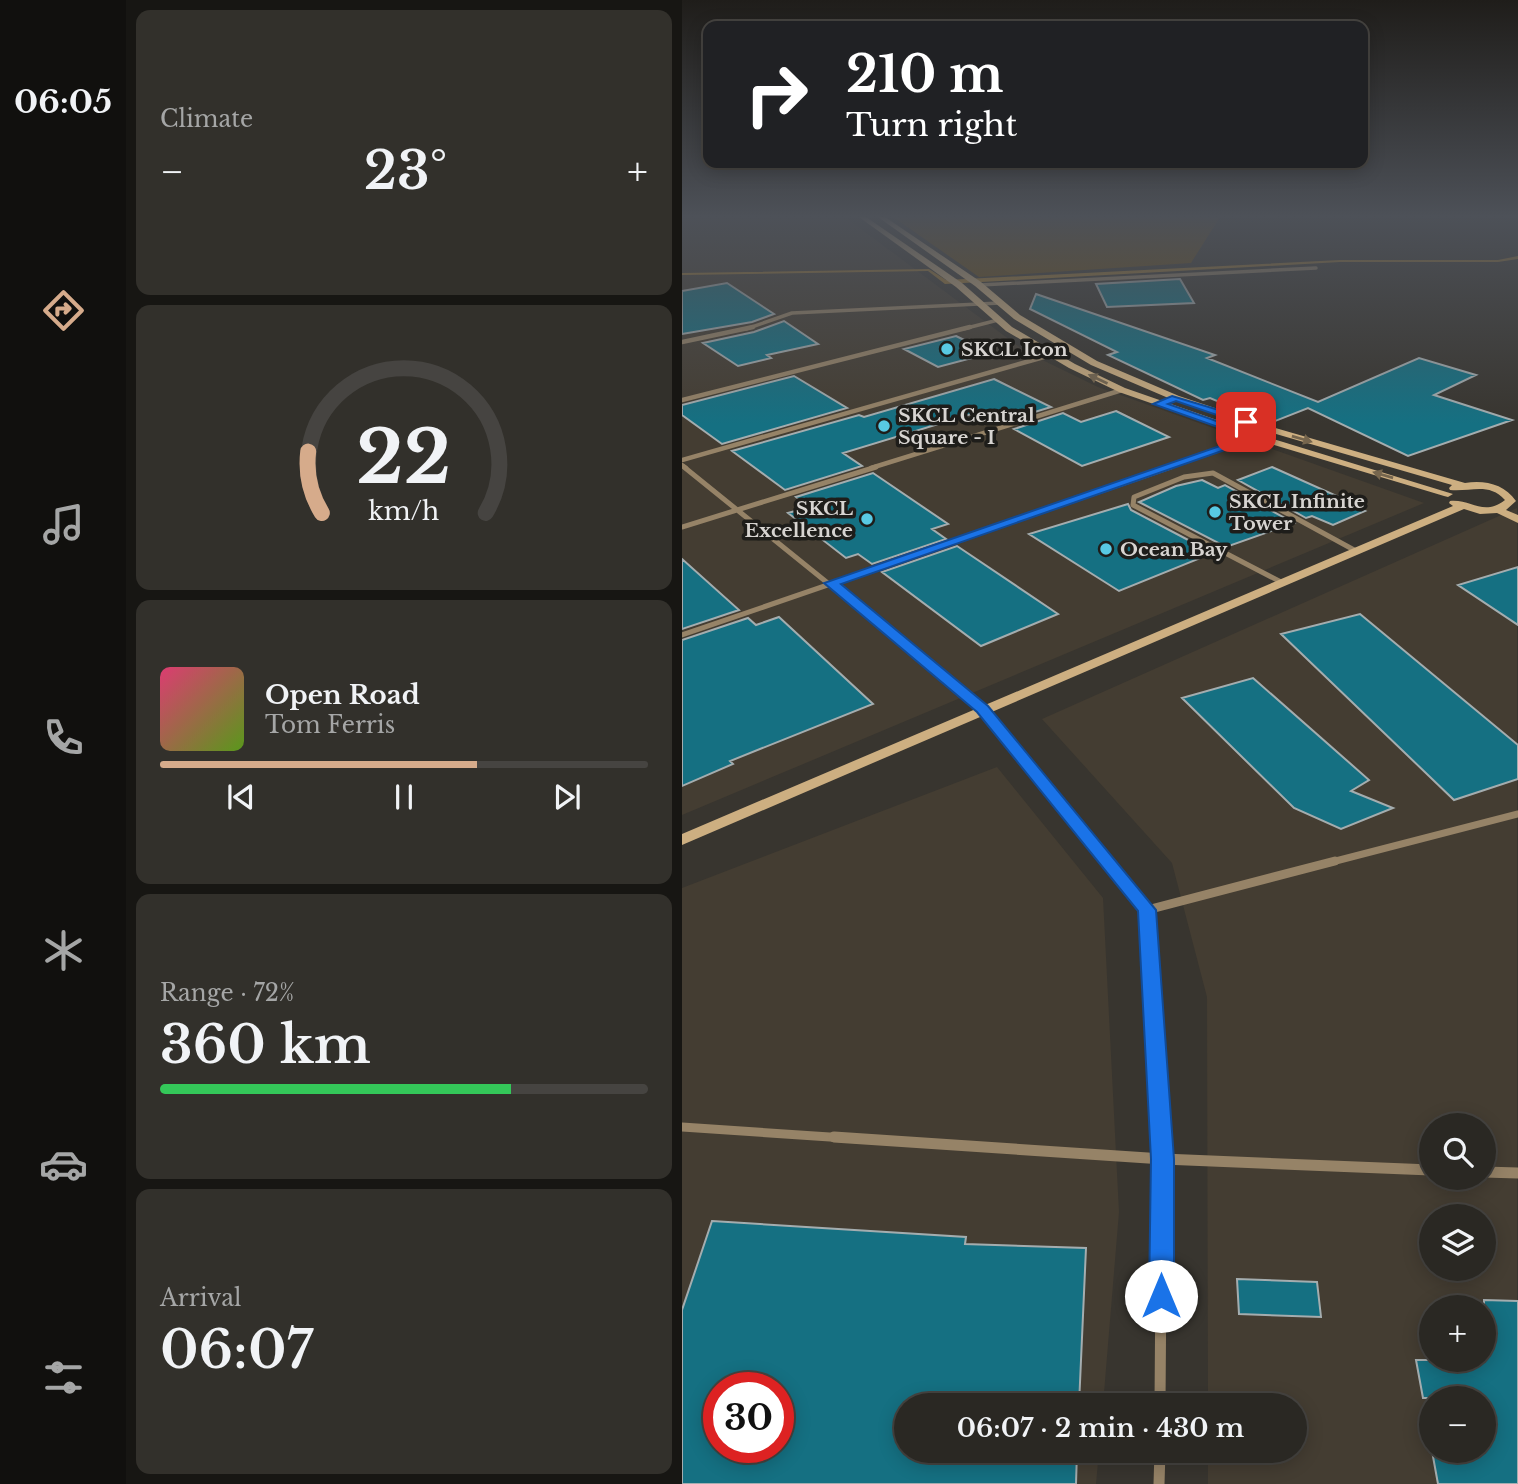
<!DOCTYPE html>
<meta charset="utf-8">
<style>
body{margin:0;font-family:"Libre Baskerville",serif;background:#32302b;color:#f1f3f6;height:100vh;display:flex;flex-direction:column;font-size:26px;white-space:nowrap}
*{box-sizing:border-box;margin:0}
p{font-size:23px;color:#a5a6a6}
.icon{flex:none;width:38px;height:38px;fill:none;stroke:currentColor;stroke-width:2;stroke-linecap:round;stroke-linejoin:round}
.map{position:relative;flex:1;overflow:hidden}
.panel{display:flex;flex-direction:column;gap:10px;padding:10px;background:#171613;width:556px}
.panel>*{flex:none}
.top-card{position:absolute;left:21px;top:21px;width:665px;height:147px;border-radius:14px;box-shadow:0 4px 18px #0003,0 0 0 2px #464441;background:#202124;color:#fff;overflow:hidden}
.tools{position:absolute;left:737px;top:1113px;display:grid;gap:14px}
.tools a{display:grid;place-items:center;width:77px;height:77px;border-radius:50%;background:#2a2823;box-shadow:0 4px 18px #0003,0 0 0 2px #464441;font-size:35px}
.speed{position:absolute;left:21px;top:1372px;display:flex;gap:14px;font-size:35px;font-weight:700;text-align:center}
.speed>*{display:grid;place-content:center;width:91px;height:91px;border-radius:50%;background:#2a2823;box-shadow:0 4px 18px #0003,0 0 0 2px #464441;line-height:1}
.speed .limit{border:10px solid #d22;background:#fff;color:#111}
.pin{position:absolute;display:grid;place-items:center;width:60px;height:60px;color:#fff;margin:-30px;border-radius:14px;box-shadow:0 4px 10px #0006}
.me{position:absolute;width:77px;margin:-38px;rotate:0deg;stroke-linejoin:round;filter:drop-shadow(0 0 5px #0008)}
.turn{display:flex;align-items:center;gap:24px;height:147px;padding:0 28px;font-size:32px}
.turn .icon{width:91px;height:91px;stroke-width:2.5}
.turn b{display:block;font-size:49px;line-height:60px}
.big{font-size:52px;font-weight:600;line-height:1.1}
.panel .widget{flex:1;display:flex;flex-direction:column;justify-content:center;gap:10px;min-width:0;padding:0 24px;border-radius:14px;background:#32302b}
.panel .dial{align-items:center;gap:0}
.dial svg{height:182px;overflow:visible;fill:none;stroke:#464441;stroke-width:7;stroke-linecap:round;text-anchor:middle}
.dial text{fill:#f1f3f6;stroke:none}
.song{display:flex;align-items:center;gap:21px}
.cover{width:84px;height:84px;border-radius:10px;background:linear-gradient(135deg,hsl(340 70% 55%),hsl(90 70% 35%))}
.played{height:7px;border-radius:4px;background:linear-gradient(90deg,#d6ab8b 65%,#464441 65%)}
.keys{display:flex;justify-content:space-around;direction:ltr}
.heat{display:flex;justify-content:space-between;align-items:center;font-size:38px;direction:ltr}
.charge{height:10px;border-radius:5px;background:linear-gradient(90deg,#34c759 72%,#464441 0)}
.trip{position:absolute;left:212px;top:1393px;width:413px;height:70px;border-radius:35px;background:#2a2823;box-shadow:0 4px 18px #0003,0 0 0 2px #464441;font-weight:600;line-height:70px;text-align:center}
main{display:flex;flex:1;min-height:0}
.tabs{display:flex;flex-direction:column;width:126px;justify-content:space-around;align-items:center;background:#11100e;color:#a5a6a6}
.tabs .icon{width:49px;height:49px}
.tabs .selected{color:#d6ab8b}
.tabs b{font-size:32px;color:#f1f3f6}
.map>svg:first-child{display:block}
.built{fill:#443d32;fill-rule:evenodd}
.green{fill:#694a0f}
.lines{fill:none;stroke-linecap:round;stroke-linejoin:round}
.stream{fill:#a57c31;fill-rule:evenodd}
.building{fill:#157082;stroke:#a4adaf;stroke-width:2;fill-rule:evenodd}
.street-far5{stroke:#968367;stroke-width:3.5}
.street-far4{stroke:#968367;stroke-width:4.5}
.street-far3{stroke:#968367;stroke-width:5}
.street-far2{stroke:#968367;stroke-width:7}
.street-far1{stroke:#968367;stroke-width:9}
.street{stroke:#968367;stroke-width:11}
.secondary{fill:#cdaf81;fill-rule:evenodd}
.oneway{fill:#76664e}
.route{fill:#1a73e8;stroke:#114b97;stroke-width:2}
.poi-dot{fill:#58c9e3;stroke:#1e1d1a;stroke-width:2.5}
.labels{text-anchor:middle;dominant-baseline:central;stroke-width:7;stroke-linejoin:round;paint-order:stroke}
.far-poi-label{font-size:19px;font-weight:bold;fill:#d7d4d1;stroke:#1e1d1a;text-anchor:start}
</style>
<main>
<nav class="tabs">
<b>06:05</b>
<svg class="icon selected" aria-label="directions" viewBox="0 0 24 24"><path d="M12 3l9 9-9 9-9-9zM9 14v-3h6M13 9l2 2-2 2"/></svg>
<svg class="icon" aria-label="music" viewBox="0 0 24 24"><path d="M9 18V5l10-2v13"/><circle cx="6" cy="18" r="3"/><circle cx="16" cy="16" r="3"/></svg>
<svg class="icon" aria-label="phone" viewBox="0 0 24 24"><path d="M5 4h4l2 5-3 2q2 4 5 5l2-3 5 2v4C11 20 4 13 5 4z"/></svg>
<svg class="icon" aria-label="climate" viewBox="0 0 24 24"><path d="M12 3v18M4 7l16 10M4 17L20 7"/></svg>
<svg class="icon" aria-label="car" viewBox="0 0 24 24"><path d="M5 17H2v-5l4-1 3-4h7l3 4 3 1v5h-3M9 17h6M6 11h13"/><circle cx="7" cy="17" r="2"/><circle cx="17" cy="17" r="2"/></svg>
<svg class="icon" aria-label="filters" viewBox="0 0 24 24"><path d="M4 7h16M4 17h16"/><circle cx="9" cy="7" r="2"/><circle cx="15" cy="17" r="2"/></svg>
</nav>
<section class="panel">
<div class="widget"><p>Climate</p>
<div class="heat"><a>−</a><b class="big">23°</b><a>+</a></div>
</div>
<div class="widget dial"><svg viewBox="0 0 100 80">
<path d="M14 69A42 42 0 1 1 86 69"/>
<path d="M14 69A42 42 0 0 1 8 42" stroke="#d6ab8b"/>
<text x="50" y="56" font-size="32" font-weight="700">22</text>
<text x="50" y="72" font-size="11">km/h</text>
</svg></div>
<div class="widget">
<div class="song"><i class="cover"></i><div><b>Open Road</b><p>Tom Ferris</p></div></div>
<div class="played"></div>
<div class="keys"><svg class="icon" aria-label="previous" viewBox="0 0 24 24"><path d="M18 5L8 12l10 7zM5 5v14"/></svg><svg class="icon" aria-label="pause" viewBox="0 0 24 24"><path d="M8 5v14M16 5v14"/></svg><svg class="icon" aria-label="next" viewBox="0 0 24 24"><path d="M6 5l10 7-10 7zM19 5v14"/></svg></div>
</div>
<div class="widget"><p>Range · 72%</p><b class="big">360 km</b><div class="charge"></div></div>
<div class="widget"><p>Arrival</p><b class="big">06:07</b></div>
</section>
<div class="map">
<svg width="836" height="1484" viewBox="0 0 836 1484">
<rect width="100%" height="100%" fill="#38352f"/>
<path class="built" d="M 0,217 L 163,217 L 344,352 L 416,387 L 742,503 L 0,815 Z
M 835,508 L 835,1484 L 526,1484 L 526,1451 L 612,1451 L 612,1405 L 526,1405 L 525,997 L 490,863 L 360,719 ZM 749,1125 L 802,1125 L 802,1178 L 749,1178 ZM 749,1216 L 802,1216 L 802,1269 L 749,1269 ZM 749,1307 L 802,1307 L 802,1360 L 749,1360 ZM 749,1398 L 802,1398 L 802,1451 L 749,1451 Z
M 315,767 L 421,898 L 437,1212 L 421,1405 L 224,1405 L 224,1451 L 417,1451 L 414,1484 L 0,1484 L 0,888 ZM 37,1388 L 96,1388 L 96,1447 L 37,1447 Z"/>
<path class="green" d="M 211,217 L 538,217 L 509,263 L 297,277 Z"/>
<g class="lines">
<path class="stream" d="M 836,256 L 836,259 L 816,262 L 658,262 L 263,284 L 246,271 L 0,275 L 0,273 L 247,269 L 264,280 L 658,260 L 816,260 Z"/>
</g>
<path class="building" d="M 498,279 L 512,303 L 425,307 L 414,284 Z
M 45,283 L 92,314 L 70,322 L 0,334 L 0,291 Z
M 354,294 L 533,355 L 525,358 L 636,402 L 737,358 L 794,375 L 752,395 L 830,420 L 726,456 L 626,408 L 588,423 L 528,398 L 521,400 L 426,355 L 435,352 L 348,309 Z
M 102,321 L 136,344 L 85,355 L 89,358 L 56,366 L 21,343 L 72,332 Z
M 274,336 L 309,353 L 256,367 L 222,349 Z
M 112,376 L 165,408 L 40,444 L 0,415 L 0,405 Z
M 312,379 L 369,407 L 320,422 L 299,411 L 161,453 L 180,466 L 103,490 L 50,451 L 177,415 L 182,417 Z
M 434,411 L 487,437 L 400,466 L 332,429 L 381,413 L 399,422 Z
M 590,467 L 675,505 L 672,506 L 683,511 L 651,525 L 630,516 L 624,518 L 556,480 Z
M 191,473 L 266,524 L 250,529 L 264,539 L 190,564 L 176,554 L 164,558 L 106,513 L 127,507 L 114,497 Z
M 520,480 L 536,488 L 543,485 L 612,523 L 544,547 L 457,502 L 494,486 Z
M 446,504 L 449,510 L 531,553 L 437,591 L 347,534 Z
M 275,546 L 376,614 L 299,646 L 200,572 Z
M 0,559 L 57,610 L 0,629 Z
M 836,567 L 836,625 L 776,585 Z
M 678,614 L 836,745 L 836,779 L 772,800 L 599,634 Z
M 97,617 L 191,704 L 48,761 L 51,764 L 0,786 L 0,640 L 66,618 L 74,625 Z
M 571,678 L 687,780 L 669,791 L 711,808 L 659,829 L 612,808 L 500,698 Z
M 30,1221 L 284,1237 L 283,1244 L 404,1248 L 397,1405 L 224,1405 L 224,1451 L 395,1451 L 394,1484 L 0,1484 L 0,1310 ZM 37,1388 L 96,1388 L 96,1447 L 37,1447 Z
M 555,1279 L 635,1282 L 639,1317 L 557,1314 Z
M 802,1300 L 836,1301 L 836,1484 L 756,1484 L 750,1451 L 802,1451 L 802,1398 L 741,1398 L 734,1360 L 802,1360 Z"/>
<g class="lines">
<path class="street-far5" d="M 298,285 L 634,268
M 64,329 L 110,313 L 318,303
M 281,329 L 316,320"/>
<path class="street-far4" d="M 0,342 L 71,327
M 0,400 L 288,327
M 0,460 L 369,355
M 0,465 L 4,468
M 189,468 L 440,390
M 484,468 L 575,437"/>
<path class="street-far3" d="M 2,467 L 220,643
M 0,527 L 194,467
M 599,582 L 451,505 L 452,497 L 502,477 L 531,473 L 674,551
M 0,635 L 489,467"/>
<path class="street-far2" d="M 218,642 L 301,709 L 427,863
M 646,863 L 836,814"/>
<path class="street-far1" d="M 425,861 L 465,910 L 480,1139
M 465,910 L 653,861
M 0,1127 L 178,1139"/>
<path class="street" d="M 152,1137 L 481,1159 L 749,1170
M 802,1172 L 836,1173
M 478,1405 L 480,1137
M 477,1484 L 478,1451"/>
<path class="secondary" d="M 177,217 L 184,217 L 280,283 L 330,327 L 393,364 L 443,388 L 578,435 L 771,494 L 766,497 L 762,496 L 572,439 L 437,392 L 387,368 L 324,331 L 274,287 Z
M 196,217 L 203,217 L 299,282 L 338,315 L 415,361 L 497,396 L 590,427 L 783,483 C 803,480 822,484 834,501 L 824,510 L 836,515 L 836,523 L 815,513 L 798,514 L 782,509 L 0,845 L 0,834 L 771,506 L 767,503 L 768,501 C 790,499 801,517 823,500 C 807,482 789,492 768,490 L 767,488 L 770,485 L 584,431 L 491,400 L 409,365 L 332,319 L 293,286 Z"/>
</g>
<defs><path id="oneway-solid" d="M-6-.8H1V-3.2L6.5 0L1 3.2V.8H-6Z" transform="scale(1.75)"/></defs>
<g class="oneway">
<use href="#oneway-solid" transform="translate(416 379) rotate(-155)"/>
<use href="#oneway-solid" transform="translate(620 439) rotate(16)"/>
<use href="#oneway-solid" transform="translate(701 475) rotate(-164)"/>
</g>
<linearGradient id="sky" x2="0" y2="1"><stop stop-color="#1f1d1a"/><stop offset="0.51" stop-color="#4d5158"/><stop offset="1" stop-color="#4d5158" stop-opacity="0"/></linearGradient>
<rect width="836" height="424" fill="url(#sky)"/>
<path class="route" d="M 490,396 L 567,419 L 569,422 L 564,425 L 494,401 L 486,404 L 580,437 L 159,584 L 306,706 L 474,910 L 492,1159 L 492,1296 L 488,1304 L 479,1308 L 470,1304 L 467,1296 L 469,1159 L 456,911 L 295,712 L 142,583 L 564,437 L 471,404 Z"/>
<g class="poi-dot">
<circle cx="265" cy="349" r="7"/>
<circle cx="202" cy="426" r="7"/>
<circle cx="533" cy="512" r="7"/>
<circle cx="185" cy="519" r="7"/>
<circle cx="424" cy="549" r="7"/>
</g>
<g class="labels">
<g class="far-poi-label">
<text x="279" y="349">SKCL Icon</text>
<text x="216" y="415">SKCL Central<tspan x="216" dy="22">Square - I</tspan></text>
<text x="547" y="501">SKCL Infinite<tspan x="547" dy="22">Tower</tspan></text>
<text x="171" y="508" text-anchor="end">SKCL<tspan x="171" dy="22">Excellence</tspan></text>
<text x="438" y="549">Ocean Bay</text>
</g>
</g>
</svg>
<div class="tools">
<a><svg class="icon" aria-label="search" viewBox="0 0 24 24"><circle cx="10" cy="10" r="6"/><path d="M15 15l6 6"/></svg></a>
<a><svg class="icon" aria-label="layers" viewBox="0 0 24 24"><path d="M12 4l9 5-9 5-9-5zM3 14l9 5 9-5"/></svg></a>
<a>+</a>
<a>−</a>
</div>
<div class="speed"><div class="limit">30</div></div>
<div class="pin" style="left:564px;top:422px;background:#d93025"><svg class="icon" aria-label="arrive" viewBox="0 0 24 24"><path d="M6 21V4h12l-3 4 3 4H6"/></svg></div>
<svg class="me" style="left:479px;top:1296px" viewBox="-20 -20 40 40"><circle r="19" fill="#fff"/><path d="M0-13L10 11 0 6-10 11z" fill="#1a73e8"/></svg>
<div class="trip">06:07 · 2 min · 430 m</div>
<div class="top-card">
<div class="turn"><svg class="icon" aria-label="right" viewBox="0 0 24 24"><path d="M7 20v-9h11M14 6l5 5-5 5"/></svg><div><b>210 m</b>Turn right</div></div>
</div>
</div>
</main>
